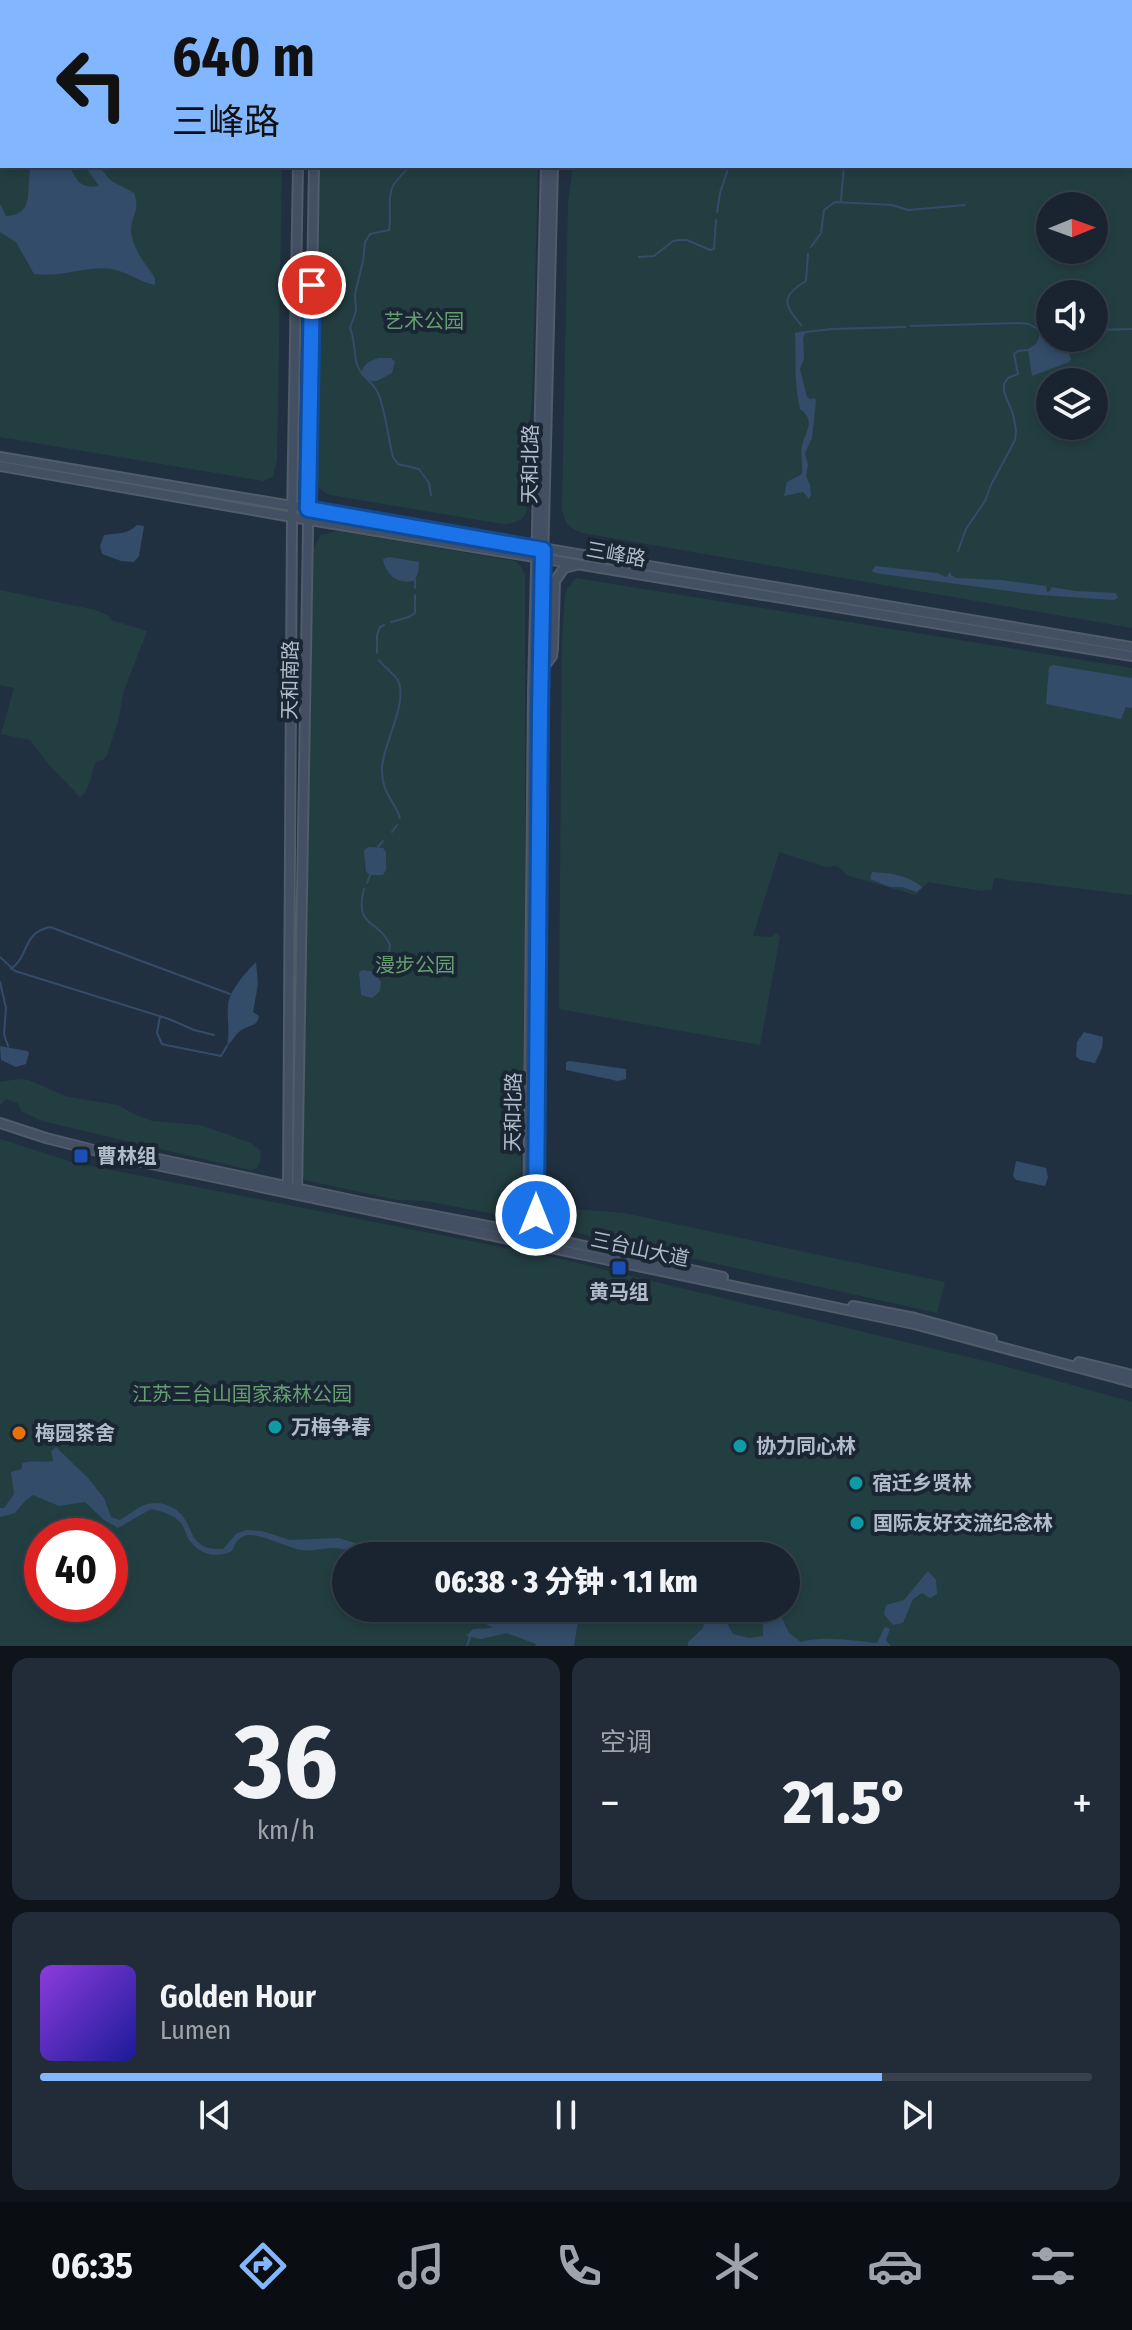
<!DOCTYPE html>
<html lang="zh">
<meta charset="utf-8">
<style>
body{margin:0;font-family:"Fira Sans Condensed","Noto Sans SC",sans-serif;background:#222c38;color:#f1f3f6;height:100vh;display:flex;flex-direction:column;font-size:30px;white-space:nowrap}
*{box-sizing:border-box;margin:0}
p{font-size:26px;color:#9fa4ab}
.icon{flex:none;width:44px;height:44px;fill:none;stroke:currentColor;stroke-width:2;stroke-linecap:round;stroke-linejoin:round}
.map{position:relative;height:1646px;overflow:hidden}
.panel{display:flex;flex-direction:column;gap:12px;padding:12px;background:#0e141a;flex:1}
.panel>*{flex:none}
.banner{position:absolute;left:0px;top:0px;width:1132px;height:168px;box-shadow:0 4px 12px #0003,0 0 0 2px #37414c;background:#82b7ff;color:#111;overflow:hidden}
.needle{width:52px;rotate:89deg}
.controls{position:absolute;left:1036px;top:192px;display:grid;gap:16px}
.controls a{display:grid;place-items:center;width:72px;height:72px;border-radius:50%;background:#192430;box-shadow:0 4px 12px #0003,0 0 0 2px #37414c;font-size:40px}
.speed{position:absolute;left:24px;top:1518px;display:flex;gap:16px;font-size:40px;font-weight:700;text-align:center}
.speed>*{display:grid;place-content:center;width:104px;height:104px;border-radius:50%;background:#192430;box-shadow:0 4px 12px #0003,0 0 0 2px #37414c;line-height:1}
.speed .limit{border:12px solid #d22;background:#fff;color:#111}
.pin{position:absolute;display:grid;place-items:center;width:68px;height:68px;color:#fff;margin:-34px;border:4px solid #fff;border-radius:50%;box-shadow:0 2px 8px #0007}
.me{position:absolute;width:88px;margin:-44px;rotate:0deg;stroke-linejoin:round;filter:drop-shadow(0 0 6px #0008)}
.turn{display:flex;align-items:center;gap:28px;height:168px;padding:0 40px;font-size:36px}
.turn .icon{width:104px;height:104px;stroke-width:2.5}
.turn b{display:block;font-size:56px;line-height:68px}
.big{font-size:60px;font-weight:800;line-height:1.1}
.panel .widget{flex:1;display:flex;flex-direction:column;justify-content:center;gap:12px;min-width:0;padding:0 28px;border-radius:16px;background:#222c38}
.panel .dial{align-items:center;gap:0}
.dial b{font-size:104px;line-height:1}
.song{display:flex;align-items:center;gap:24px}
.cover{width:96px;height:96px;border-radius:12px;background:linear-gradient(135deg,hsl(270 70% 55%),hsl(240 70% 35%))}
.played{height:8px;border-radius:4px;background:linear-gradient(90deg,#82b7ff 80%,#37414c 80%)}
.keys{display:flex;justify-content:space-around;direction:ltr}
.heat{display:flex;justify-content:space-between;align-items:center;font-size:44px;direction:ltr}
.panel .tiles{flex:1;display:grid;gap:12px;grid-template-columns:1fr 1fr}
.widget:last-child{grid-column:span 2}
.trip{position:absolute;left:332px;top:1542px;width:468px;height:80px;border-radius:40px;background:#192430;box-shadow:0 4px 12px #0003,0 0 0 2px #37414c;font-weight:800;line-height:80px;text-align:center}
.menu{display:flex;height:128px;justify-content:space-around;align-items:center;background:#0a0e13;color:#9fa4ab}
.menu .icon{width:56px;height:56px}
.menu .active{color:#82b7ff}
.menu b{font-size:36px;color:#f1f3f6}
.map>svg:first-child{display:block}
.green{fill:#233e41;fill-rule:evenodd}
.water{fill:#334c69}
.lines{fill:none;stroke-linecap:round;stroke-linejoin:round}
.stream{stroke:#334c69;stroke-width:2}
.secondary-casing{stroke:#515c6a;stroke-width:12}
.secondary{stroke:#435063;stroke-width:8}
.route-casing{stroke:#114b97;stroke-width:20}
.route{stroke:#1a73e8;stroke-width:14}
.transit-dot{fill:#1a4fb4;stroke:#1b2634;stroke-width:3}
.culture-dot{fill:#0f9aa8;stroke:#1b2634;stroke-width:3}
.food-dot{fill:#e8710a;stroke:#1b2634;stroke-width:3}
.labels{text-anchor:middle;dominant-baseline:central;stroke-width:8;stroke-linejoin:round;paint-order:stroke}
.park-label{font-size:20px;fill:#669e71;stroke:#1b2634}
.street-label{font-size:20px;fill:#b1bccb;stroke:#1b2634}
.poi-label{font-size:20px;font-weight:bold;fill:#b1bccb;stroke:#1b2634;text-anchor:start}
</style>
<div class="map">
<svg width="1132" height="1646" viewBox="0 0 1132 1646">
<rect width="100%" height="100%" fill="#213040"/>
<path class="green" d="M 0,0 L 285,0 L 285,2 L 2,2 L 2,166 L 282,166 L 277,459 L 273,477 L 263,481 L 0,437 Z
M 319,0 L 541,0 L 541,2 L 318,2 Z
M 575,0 L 1132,0 L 1132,628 L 583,533 C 567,528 565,523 562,508 L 568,204 L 573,166 L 1130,166 L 1130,2 L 575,2 ZM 1050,206 L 1094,206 L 1094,250 L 1050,250 ZM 1050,294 L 1094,294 L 1094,338 L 1050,338 ZM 1050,382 L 1094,382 L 1094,426 L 1050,426 Z
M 316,166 L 538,166 L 532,403 L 527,435 L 527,510 C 524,521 513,524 503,524 L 330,495 C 321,491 317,487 314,477 L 316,385 L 313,360 Z
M 337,531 L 515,561 L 520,565 L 525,574 L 525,1088 L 521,1145 L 521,1208 L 518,1216 L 515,1218 L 426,1201 L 397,1200 L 304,1180 L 302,1173 L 313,549 L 321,535 Z
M 576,578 L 1132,668 L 1132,895 L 994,878 L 992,890 L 982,891 L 928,882 L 916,895 L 849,876 L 837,866 L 826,867 L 779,852 L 753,936 L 772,937 L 776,933 L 780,937 L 760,1045 L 559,1009 L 562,642 L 565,595 L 567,589 Z
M 0,590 L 95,610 L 109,616 L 111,620 L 147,631 L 123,693 L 119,718 L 107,755 L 103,760 L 96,761 C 91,773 91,789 80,797 L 50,766 L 30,740 L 1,734 L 14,688 L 0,685 Z
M 18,1079 L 28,1080 L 68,1097 L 118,1105 L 136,1115 L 152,1121 L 200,1125 L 251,1143 L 261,1151 L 260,1162 L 257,1168 L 250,1170 L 42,1121 L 21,1111 L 18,1103 L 6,1099 L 0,1105 L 0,1082 Z
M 0,1139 L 75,1163 L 552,1257 L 997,1364 L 1132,1402 L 1132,1646 L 0,1646 ZM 42,1536 L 110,1536 L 110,1604 L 42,1604 ZM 346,1556 L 786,1556 L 786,1608 L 346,1608 Z
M 562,1205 L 571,1209 L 624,1213 L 945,1282 L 937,1313 L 574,1232 L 567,1230 L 561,1222 Z"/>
<path class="water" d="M 31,166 L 70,166 C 77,182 81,189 99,186 L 85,166 L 99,166 L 110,180 L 134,193 C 142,212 127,220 132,237 C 135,252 147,266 155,278 L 155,285 C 140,282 127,272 112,269 C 87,265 62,278 34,274 L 16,242 L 0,232 L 0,204 L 6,216 C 37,215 25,186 31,166 Z
M 1050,327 L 1050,338 L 1075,338 L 1067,341 L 1066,345 L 1071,359 L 1069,362 L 1032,376 L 1028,349 L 1036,344 L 1042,330 Z
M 803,331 L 806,332 L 803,338 L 804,359 L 800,369 L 807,397 L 810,399 L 815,398 L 816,402 L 812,438 L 805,453 L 808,465 L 806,476 L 810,485 L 811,495 L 809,499 L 803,492 L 784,496 L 787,482 L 802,474 C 803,465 800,455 802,446 C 806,430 816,421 800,409 C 794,384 796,359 795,333 Z
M 379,358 L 391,358 L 395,362 L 392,373 L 377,381 L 370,381 L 361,375 C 363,363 369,361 379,358 Z
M 137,525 L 144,526 L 139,556 L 134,562 L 121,561 L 102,554 L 100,546 L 104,535 C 116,533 127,535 137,525 Z
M 389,557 L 419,562 L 418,573 L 415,580 C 400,586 385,575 383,559 Z
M 875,566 L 937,573 L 946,577 L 951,571 L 951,575 L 956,578 L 1001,580 L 1046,586 L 1047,592 L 1050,591 L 1051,587 L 1076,591 L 1116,593 L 1118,598 L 1114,600 L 1039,595 L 875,573 L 872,571 Z
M 1053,665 L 1132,678 L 1132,708 L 1126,707 L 1121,719 L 1046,704 L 1049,667 Z
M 369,847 L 383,848 L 386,852 L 386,870 L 383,875 L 370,875 L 366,872 L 364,850 Z
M 872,872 C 890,873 908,875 922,887 L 917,892 L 902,887 L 890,887 L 870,879 Z
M 256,962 L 258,984 L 253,1012 L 259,1016 C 257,1028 249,1024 240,1031 C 235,1035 232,1042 227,1046 C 230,1032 227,1021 228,1006 C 228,992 246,972 256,962 Z
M 363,970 L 375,972 L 381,982 L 380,991 L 372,998 L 361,995 L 359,972 Z
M 1084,1032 L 1103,1037 L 1102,1048 L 1095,1063 L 1080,1060 L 1076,1056 L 1077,1042 Z
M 0,1046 L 27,1051 L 29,1053 L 26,1064 L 16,1067 L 1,1060 Z
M 570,1061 L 626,1069 L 626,1079 L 618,1081 L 566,1070 L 566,1062 Z
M 1016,1161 L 1046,1168 L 1048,1177 L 1045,1186 L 1016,1180 L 1013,1176 Z
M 56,1447 L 88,1478 L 104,1498 L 111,1517 L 120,1520 C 129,1515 138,1506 148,1504 C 162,1500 179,1508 186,1521 C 190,1528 192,1537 199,1543 C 205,1549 215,1549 223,1549 L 237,1533 L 247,1530 L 262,1531 L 290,1540 L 339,1538 L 390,1554 L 392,1556 C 372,1556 354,1550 335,1548 C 322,1547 311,1553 297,1549 C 286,1546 259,1534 249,1535 C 238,1536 236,1542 232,1551 C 216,1558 202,1556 190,1541 C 186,1536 185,1528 181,1523 C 173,1514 161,1511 151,1509 L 118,1528 L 104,1520 L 85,1502 L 59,1506 L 33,1495 L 25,1501 L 15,1513 L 0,1517 L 0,1508 L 4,1508 L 14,1494 L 11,1472 L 22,1469 L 22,1463 C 33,1460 42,1463 53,1461 L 51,1451 Z
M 928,1571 L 936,1580 L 937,1594 L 930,1598 L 922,1593 L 913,1599 L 903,1623 L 893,1625 L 884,1614 L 886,1605 L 904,1600 Z
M 473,1608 L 502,1608 L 528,1620 L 546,1624 L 564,1608 L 578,1621 L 574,1646 L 535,1646 L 536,1644 L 507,1633 L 481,1639 L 466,1636 L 473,1629 L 493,1628 L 476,1618 Z
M 763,1608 L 777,1608 L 789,1633 L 801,1642 C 824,1635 854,1641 877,1643 L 885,1627 L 890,1629 L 886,1640 L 891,1646 L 688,1646 L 688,1642 L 703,1628 L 705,1617 L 715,1610 L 722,1615 L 733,1634 L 749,1638 L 763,1636 Z"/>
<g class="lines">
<path class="stream" d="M 381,0 L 383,2
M 409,166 C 404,174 396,179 392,188 C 387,202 392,216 389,230 L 370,234 L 365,242 L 363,261 L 355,294 L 356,311 L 350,328 C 355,340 354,353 357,365 C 362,378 374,382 379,395 C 386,415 388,437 393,457 L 398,464 L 419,469 L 429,483 L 431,495
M 841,200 L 844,166
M 717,212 L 720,193 L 729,166
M 811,247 L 821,233 L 824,210 L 835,202 L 892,205 L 908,210 L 965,205
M 639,257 L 654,256 L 673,241 L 680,240 L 687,240 L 710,250 L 714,249 L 716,220
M 801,325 C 785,305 779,297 806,281 L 808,254
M 911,326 L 1020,323 L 1029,324 L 1041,331
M 1094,330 L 1132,329
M 806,332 L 832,329 L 905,327
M 958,551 L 966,529 L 985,501 L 991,485 L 1015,440 L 1016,430 L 1013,414 L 1004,392 L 1004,384 L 1008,378 L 1018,374 L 1014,354 L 1018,351 L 1028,350
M 415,580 L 415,588
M 391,622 L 409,617 L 415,613 L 415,595
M 377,653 L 377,635 L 380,627 L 384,625
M 379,660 C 384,668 396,674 399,683 C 407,707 381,747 382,771 C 382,793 394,800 400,818
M 392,832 L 397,825
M 378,847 L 383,841
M 367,883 L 370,875
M 364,889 C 354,929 378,918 390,945 L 389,952 L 378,976
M 0,957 L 15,971 L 169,1019 L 194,1030 L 214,1035
M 11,969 C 30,955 22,933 50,927 L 230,994
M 0,982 L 6,1008 L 4,1034 L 8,1046
M 160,1016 L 157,1033 L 162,1044 L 166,1045 L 221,1056 L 227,1046
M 467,1646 L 470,1637"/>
<defs>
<path id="secondary" d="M 301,2 L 301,0
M 316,2 L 316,0
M 550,2 L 550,0
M 556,2 L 556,0
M 0,457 L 1132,647
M 0,466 L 292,517 L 1132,656
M 541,671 L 552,656 L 553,648 L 555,581 L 564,568 L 576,565
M 0,1123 L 46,1138 L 137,1161 L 914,1324 L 1132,1382
M 106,1148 L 371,1204 L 536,1235 L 723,1277
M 288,1189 L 292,517 L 298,166
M 297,1194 L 314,166
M 528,1237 L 533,691 L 546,166
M 536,1239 L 540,681 L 553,166
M 853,1306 L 915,1318 L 992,1339
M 1079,1362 L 1132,1375"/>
</defs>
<use href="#secondary" class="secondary-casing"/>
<use href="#secondary" class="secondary"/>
</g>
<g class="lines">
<defs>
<path id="route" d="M 312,285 L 308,509 L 543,550 L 540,712 L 536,1215"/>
</defs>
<use href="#route" class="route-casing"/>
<use href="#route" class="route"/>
</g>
<g class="transit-dot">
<rect x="73" y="1148" width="16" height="16" rx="4"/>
<rect x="611" y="1260" width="16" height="16" rx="4"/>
</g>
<g class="culture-dot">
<circle cx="275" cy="1427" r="8"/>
<circle cx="740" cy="1446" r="8"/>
<circle cx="856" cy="1483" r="8"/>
<circle cx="857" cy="1523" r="8"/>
</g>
<circle class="food-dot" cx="19" cy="1433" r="8"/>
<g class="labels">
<g class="park-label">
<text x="424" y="321">艺术公园</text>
<text x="415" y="965">漫步公园</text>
<text x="242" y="1394">江苏三台山国家森林公园</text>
</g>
<g class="street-label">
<text transform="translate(530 464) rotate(-89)">天和北路</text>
<text transform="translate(616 554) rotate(10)">三峰路</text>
<text transform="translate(290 680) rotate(-89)">天和南路</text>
<text transform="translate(513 1112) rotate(-89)">天和北路</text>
<text transform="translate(640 1249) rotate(12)">三台山大道</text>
</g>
<g class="poi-label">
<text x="97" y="1156">曹林组</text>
<text x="619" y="1292" text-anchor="middle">黄马组</text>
<text x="291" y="1427">万梅争春</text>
<text x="35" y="1433">梅园茶舍</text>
<text x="756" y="1446">协力同心林</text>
<text x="872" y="1483">宿迁乡贤林</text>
<text x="873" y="1523">国际友好交流纪念林</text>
</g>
</g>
</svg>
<div class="controls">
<a><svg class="needle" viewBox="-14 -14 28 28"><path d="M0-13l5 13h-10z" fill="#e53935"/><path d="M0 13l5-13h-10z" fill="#9fa4ab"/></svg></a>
<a><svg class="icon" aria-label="sound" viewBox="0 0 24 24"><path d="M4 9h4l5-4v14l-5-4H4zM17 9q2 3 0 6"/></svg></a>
<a><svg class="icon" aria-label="layers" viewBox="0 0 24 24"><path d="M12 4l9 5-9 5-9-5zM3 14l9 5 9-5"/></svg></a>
</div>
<div class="speed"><div class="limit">40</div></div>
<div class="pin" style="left:312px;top:285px;background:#d93025"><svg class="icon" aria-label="arrive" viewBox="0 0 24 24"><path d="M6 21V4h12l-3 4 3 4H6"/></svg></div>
<svg class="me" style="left:536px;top:1215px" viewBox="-20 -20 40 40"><circle r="17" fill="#1a73e8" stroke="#fff" stroke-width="3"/><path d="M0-11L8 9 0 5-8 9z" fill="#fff"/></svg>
<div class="trip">06:38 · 3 分钟 · 1.1 km</div>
<div class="banner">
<div class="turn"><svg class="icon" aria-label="left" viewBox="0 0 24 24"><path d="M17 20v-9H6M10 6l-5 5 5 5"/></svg><div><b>640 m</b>三峰路</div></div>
</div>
</div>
<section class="panel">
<div class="tiles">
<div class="widget dial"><b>36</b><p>km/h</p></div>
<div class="widget"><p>空调</p>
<div class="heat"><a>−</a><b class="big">21.5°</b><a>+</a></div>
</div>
<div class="widget">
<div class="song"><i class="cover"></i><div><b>Golden Hour</b><p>Lumen</p></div></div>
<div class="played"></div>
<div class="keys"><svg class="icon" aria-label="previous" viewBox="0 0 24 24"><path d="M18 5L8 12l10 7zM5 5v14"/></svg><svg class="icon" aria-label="pause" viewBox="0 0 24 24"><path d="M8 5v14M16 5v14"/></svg><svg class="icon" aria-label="next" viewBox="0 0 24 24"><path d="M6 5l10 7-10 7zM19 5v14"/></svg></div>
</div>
</div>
</section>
<nav class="menu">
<b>06:35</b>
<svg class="icon active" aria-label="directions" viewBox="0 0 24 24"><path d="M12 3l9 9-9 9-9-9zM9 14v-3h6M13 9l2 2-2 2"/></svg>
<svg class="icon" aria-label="music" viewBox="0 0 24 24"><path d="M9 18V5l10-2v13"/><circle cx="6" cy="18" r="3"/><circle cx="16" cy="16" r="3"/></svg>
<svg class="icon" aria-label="phone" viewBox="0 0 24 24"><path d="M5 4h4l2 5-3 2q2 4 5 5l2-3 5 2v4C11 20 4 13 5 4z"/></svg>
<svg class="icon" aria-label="climate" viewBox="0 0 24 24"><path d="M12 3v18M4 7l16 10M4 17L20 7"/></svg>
<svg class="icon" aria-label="car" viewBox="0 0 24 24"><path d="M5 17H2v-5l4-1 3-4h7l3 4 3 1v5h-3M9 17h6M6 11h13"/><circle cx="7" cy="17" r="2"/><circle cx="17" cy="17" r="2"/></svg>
<svg class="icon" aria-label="filters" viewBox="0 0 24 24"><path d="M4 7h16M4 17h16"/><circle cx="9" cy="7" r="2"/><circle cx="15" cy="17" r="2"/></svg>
</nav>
